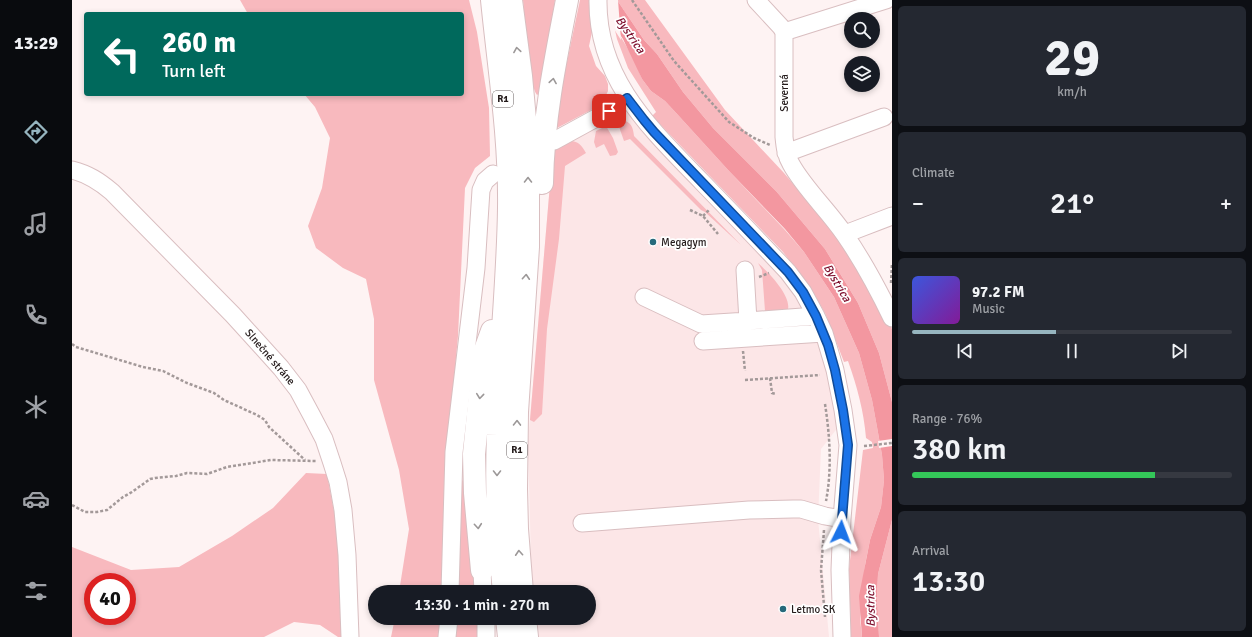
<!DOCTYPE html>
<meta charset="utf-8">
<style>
body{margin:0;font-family:Signika,sans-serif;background:#242831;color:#f1f3f6;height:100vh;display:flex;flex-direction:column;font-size:15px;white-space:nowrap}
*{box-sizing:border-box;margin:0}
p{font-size:13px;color:#9ea1a6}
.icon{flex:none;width:22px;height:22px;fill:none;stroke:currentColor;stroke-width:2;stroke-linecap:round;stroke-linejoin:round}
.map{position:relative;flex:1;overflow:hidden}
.drawer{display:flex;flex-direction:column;gap:6px;padding:6px;background:#0d0f14;width:360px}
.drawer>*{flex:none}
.top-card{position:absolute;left:12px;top:12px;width:380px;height:84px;border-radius:4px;box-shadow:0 2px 6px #0003;background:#00695c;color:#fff;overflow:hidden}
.fabs{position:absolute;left:772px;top:12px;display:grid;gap:8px}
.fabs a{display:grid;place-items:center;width:36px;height:36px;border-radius:50%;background:#171b24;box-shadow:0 2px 6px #0003;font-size:20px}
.speed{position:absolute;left:12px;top:573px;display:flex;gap:8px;font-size:20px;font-weight:700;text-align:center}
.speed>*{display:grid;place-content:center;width:52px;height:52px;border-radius:50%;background:#171b24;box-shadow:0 2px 6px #0003;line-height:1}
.speed .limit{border:6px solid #d22;background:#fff;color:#111}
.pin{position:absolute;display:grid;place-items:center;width:34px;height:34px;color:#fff;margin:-17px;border-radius:8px;box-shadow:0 2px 6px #0006}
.me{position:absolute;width:44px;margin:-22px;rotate:3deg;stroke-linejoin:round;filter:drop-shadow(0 0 3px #0008)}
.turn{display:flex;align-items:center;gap:14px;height:84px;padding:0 12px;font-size:18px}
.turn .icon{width:52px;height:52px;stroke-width:2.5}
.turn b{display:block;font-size:28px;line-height:34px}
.big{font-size:30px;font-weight:600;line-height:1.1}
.drawer .card{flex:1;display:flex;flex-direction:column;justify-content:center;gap:6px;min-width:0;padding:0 14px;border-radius:6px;background:#242831}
.drawer .dial{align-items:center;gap:0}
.dial b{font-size:52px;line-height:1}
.song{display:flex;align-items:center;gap:12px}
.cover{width:48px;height:48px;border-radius:6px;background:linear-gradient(135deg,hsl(230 70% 55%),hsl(290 70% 35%))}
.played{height:4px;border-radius:2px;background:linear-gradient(90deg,#96b5bf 45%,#363941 45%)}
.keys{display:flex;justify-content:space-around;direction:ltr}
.heat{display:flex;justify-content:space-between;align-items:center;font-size:22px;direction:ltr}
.charge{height:6px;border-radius:3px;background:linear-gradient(90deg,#34c759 76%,#363941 0)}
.trip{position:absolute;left:296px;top:585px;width:228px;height:40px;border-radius:20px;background:#171b24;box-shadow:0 2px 6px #0003;font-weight:600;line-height:40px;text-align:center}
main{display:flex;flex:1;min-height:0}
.tab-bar{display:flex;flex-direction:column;width:72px;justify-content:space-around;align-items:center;background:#090b0e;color:#9ea1a6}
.tab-bar .icon{width:28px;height:28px}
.tab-bar .on{color:#96b5bf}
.tab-bar b{font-size:18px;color:#f1f3f6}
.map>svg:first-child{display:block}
.built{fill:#fce6e7}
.green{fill:#f8b9be;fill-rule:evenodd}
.water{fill:#f397a0}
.pier{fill:#fef3f3}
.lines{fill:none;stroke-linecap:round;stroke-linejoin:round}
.minor-casing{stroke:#d9bec0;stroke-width:19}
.highway-casing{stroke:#d9bec0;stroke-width:24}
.path{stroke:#a39999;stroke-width:2.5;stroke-dasharray:3 2;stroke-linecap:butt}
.minor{stroke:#fff;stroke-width:17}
.highway{stroke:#fff;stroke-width:22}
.oneway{stroke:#9c9898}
.route-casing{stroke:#114b97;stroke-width:10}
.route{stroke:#1a73e8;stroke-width:7}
.poi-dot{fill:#26697b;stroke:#fff;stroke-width:1.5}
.labels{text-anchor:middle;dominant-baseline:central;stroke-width:3.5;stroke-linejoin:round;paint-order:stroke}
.shield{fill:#fff;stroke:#665f5f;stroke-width:1}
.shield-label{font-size:10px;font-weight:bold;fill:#241b1b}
.street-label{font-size:11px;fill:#241b1b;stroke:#fff}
.poi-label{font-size:11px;fill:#241b1b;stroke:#fff;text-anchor:start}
.water-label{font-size:12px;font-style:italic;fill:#7d0e2c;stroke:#fff}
</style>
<main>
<nav class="tab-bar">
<b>13:29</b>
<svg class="icon on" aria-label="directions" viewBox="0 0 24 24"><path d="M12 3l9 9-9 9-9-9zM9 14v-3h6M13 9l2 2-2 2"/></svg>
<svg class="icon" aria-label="music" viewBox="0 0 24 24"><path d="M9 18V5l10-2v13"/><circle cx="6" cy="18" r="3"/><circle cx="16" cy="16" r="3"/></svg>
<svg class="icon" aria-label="phone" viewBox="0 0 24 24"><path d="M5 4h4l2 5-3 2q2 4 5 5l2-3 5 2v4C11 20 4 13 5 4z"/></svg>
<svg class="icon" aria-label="climate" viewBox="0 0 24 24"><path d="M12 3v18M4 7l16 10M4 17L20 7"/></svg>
<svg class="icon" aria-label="car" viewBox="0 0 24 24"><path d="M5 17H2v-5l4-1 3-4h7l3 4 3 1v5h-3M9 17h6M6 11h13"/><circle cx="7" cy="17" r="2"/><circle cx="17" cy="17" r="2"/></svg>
<svg class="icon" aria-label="filters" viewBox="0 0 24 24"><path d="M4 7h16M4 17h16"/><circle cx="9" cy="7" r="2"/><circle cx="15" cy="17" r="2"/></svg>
</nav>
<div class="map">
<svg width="820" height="637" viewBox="0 0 820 637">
<rect width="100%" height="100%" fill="#fef3f3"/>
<path class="built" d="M 562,101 L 724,273 L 774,417 L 749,449 L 746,519 L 757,637 L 467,637 L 465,618 L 517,618 L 517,592 L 462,592 L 459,560 L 456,442 L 481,149 Z"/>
<path class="green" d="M 168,0 L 397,0 L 405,32 L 417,108 L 418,156 L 403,168 L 393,188 L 386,336 L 373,479 L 389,482 L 391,480 L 398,556 L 403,566 L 404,592 L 327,592 L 337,529 L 327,470 L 302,380 L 302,319 L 294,279 L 271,268 L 244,248 L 236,226 L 250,188 L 258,138 L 243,107 L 232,94 L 390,94 L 390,14 L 176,14 Z
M 451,0 L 483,0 L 468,93 L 465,95 C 456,83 453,19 451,0 Z
M 508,0 L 517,0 L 520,32 L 517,46 L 524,66 L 533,76 L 536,84 L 536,91 L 531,101 L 521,109 L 485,128 L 488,95 Z
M 545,0 L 573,0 L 653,110 L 712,173 L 786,261 L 814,313 L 820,329 L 820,402 L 807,353 L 786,303 L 753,249 L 704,191 L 641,128 L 611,92 L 585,54 L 572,40 Z
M 542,26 L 561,57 L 570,79 L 579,91 L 593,101 L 606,115 L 657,171 L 713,230 L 732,252 L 762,297 L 787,353 L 800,400 L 805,427 L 810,455 L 812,480 L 809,507 L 798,540 L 793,565 L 788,618 L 790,637 L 779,637 L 777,569 L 791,450 L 801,448 L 800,442 L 794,438 C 792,412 785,386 776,361 L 772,362 L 753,313 L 738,287 L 711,252 L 580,116 L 584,112 L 556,68 L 545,39 Z
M 549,120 C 559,121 561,127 562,136 L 669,245 L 633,212 L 629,210 L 558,139 L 552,141 L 545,121 Z
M 534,126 L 541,138 L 546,152 L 544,155 L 538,156 L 532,144 L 524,148 L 522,142 L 524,131 Z
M 498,141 C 507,141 510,146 514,153 L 493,166 L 487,239 L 475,329 L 470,414 L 462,422 L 458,420 L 481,149 Z
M 686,263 C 696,272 719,295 716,309 L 712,310 L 693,311 L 690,270 Z
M 234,473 L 255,474 L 266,532 L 271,637 L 266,637 L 248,625 L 222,622 L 192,637 L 0,637 L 0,547 L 59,570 L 107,567 L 160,536 L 201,508 ZM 21,582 L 55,582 L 55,616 L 21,616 Z
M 820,520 L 820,637 L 807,637 L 805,596 L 806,574 Z
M 323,618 L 406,618 L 407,637 L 319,637 Z"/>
<path class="water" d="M 525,0 L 545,0 L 572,40 L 585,54 L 611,92 L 641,128 L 704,191 L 753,249 L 786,303 L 807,353 L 820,402 L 820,520 L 806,574 L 805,596 L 807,637 L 790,637 L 787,596 L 798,540 L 809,507 L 812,480 L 810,455 L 805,427 L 800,400 L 787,353 L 762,297 L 732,252 L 713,229 L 657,171 L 606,115 L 593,101 L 579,91 L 570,79 L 551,39 Z"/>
<path class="pier" d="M 523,0 L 546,0 L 549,40 L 524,1 Z
M 820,439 L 820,446 L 807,448 L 806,441 Z"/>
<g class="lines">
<defs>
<path id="minor" d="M 526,0 C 525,80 579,129 630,182 C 659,212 688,242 716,272 L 731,292 L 744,316 L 752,333 L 763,370 L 771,410 L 776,445 L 770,519 L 768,570 L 770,637
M 684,0 L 709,27 L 712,32 L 712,137 C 713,147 714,156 719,164 C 732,188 757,211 773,235 C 791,261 806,289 820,318
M 712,32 L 814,0
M 482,141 L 537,111 L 555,97
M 714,153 L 812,117
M 0,170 C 16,174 27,181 40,192 L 161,315 L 209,368 L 226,390 L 240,416 L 252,439 L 260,463 L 266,482 L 271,510 L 275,555 L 278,637
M 773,234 L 820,216
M 673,270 L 676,321 L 744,316
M 572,297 L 629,324 L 676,321
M 631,341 L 752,333
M 510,523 L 677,510 L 721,509 L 729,509 L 753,516 L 770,519
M 410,570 L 411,592
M 378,592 L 382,452 L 404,268 L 409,190 L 413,181 L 421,174
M 414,618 L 414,637
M 375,637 L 377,618"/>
<path id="highway" d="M 420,0 C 427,70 438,138 437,208 C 436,284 427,359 426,435 C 424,488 426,540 432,592
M 439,0 L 449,76 L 456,153 L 456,247 L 445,412 L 444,489 L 445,529 L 450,592
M 470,183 C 471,121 483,61 495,0
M 410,570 L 403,493 L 402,454 L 412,353 L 420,331
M 435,618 L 437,637
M 453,618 L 455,637"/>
</defs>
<use href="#minor" class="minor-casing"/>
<use href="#highway" class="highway-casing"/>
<path class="path" d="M 560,0 L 602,61 L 657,122 L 682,138 L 698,145
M 618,210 L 631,216 L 646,234
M 631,216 L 637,210
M 687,277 L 697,273
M 819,283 L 820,263
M 0,344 L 4,347 L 71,367 L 91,371 L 115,383 L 142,393 L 152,400 L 185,415 L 193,420 L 197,427 L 233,460
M 671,351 L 673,371
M 698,378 L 700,393 L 704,394
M 673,380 L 748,375
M 753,404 C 758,436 760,470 754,501
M 792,446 L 820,443
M 0,505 L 13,512 L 25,512 L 35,510 L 51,497 L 60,492 L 78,479 L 83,478 L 104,476 L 115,473 L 135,474 L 155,467 L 199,460 L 244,461
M 752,530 L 749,570 L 753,617"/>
<use href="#minor" class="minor"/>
<use href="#highway" class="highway"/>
</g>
<defs><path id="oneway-chevron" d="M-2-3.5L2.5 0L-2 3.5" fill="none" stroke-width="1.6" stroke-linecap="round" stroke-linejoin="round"/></defs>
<g class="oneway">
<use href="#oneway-chevron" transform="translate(445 50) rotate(-99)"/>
<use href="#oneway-chevron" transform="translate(481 81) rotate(-81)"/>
<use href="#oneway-chevron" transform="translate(456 180) rotate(-90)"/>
<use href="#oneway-chevron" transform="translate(454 277) rotate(-86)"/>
<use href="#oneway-chevron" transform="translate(408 396) rotate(96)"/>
<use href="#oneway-chevron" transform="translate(445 423) rotate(-89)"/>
<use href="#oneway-chevron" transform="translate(425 473) rotate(90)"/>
<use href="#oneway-chevron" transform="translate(406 526) rotate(85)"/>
<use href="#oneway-chevron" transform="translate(447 553) rotate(-94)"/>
</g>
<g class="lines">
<defs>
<path id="route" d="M 537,111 L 555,98 L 572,120 L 582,132 L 716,272 L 731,292 L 744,316 L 756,345 L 763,370 L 771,410 L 776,445 L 769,532"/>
</defs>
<use href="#route" class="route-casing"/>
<use href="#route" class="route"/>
</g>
<g class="poi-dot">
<circle cx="581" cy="242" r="4"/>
<circle cx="711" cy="609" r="4"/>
</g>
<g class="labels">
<g class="shield">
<rect x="421" y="91" width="20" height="16" rx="3"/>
<rect x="435" y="442" width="20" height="16" rx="3"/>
</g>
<g class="shield-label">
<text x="431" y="99">R1</text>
<text x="445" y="450">R1</text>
</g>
<g class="street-label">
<text transform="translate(712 93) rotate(-90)">Severná</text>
<text transform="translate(198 357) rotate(49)">Slnečné stráne</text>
</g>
<g class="poi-label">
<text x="589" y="242">Megagym</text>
<text x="719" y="609">Letmo SK</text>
</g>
<g class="water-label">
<text transform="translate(558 35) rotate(55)">Bystrica</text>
<text transform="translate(765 283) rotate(59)">Bystrica</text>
<text transform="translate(799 606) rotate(-91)">Bystrica</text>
</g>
</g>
</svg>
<div class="fabs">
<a><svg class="icon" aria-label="search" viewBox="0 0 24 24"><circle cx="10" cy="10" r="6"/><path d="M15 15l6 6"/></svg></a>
<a><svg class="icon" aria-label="layers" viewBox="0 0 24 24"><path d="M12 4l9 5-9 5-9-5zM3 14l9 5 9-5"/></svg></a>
</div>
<div class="speed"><div class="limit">40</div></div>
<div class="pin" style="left:537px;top:111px;background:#d93025"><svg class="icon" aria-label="arrive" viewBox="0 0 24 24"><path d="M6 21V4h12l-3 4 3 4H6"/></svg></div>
<svg class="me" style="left:769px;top:532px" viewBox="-20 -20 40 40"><path d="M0-17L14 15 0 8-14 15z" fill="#1a73e8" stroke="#fff" stroke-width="4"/></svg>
<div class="trip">13:30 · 1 min · 270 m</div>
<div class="top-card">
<div class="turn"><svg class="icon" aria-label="left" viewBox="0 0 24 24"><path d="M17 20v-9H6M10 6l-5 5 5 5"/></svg><div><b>260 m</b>Turn left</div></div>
</div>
</div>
<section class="drawer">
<div class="card dial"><b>29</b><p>km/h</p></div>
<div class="card"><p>Climate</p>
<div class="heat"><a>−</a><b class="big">21°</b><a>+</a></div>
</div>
<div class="card">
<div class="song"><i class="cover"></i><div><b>97.2 FM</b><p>Music</p></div></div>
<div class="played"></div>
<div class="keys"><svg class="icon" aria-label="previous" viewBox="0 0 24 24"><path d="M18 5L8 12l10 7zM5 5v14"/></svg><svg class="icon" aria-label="pause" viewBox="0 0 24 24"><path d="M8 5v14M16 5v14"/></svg><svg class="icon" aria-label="next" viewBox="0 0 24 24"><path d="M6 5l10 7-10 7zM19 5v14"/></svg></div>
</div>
<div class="card"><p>Range · 76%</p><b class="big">380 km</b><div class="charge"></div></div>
<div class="card"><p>Arrival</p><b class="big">13:30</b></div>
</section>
</main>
